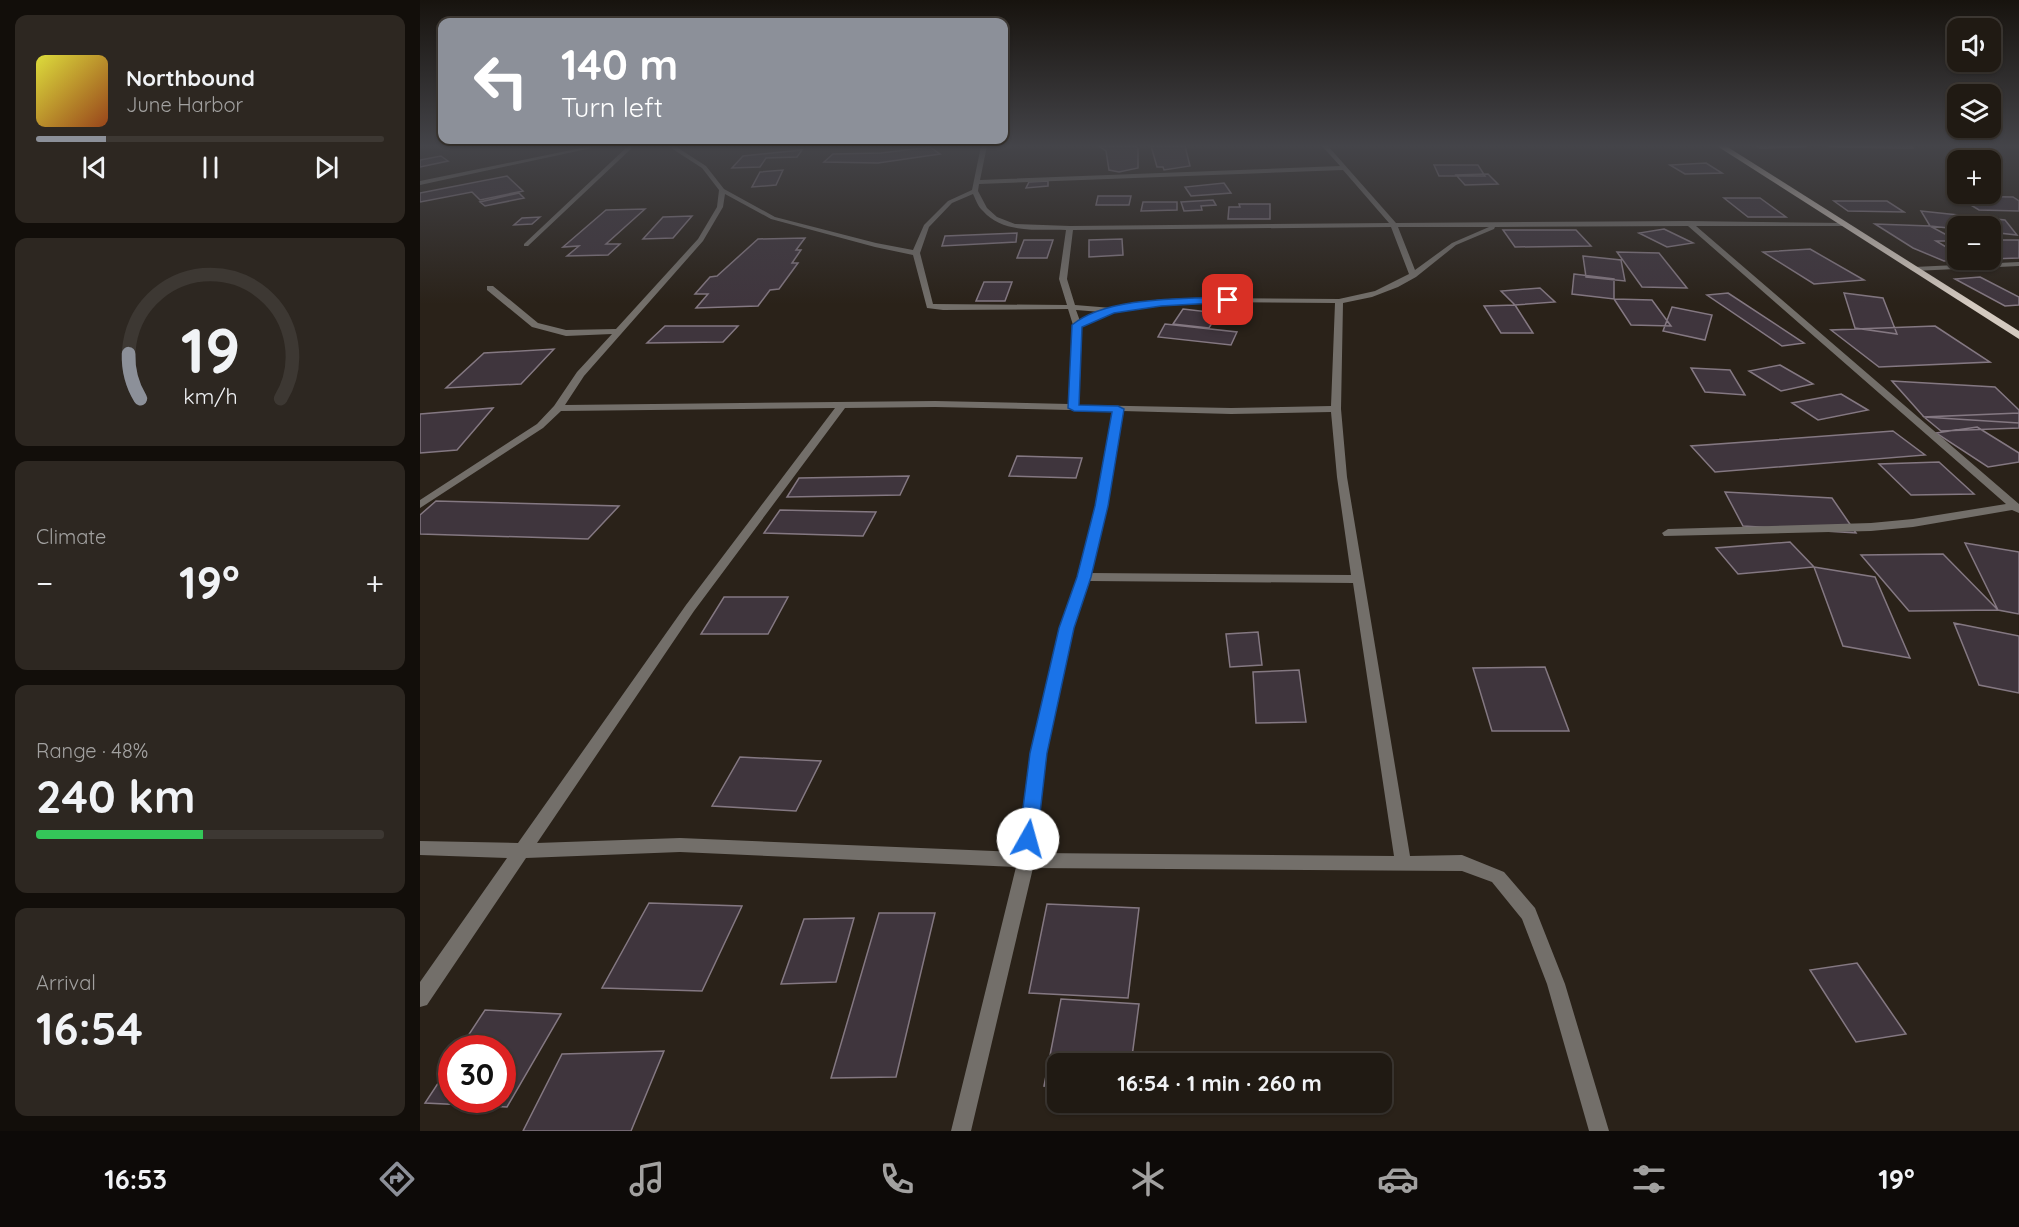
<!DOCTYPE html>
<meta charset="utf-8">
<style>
body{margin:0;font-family:Quicksand,sans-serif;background:#2d2721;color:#f1f3f6;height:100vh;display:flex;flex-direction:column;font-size:22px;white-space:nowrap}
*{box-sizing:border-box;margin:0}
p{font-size:20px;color:#a2a1a0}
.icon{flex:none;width:33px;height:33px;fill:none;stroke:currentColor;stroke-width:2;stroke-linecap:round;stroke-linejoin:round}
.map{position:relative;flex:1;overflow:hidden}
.panel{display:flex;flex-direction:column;gap:15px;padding:15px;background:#120e0a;width:420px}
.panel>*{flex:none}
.guide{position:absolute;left:18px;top:18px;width:570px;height:126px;border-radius:12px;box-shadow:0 2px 4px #0004,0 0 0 2px #3d3833;background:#8c9099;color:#fff;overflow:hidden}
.controls{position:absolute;left:1527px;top:18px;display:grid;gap:12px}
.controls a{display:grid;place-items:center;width:54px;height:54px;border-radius:12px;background:#201a13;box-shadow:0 2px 4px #0004,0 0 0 2px #3d3833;font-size:30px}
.speed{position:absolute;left:18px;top:1035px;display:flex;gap:12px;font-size:30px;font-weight:700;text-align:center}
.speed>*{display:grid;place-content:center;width:78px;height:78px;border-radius:50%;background:#201a13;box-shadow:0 2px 4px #0004,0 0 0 2px #3d3833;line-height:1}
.speed .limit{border:9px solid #d22;background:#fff;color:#111}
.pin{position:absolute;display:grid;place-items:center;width:51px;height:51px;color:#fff;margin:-26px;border-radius:12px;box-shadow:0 3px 9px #0006}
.me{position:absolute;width:66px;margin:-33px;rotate:7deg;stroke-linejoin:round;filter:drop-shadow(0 0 4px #0008)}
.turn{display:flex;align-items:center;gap:21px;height:126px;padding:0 24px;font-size:27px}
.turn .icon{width:78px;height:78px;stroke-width:2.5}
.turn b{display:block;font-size:42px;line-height:51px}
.big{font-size:45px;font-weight:700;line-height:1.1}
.panel .card{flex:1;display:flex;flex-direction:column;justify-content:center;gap:9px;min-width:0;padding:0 21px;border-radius:12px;background:#2d2721}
.panel .dial{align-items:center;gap:0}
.dial svg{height:156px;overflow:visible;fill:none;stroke:#3d3833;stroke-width:7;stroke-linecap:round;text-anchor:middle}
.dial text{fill:#f1f3f6;stroke:none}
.song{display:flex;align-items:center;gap:18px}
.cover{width:72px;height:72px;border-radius:9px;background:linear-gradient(135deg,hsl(60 70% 55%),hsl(20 70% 35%))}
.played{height:6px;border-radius:3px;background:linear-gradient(90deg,#8c9099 20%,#3d3833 20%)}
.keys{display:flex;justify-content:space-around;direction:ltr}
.heat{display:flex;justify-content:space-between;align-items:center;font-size:33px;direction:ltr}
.charge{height:9px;border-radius:4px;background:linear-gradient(90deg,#34c759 48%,#3d3833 0)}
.trip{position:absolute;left:627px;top:1053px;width:345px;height:60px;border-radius:12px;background:#201a13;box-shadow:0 2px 4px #0004,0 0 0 2px #3d3833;font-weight:700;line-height:60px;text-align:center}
.menu{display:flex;height:96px;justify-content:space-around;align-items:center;background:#0d0a08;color:#a2a1a0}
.menu .icon{width:42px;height:42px}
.menu .active{color:#8c9099}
.menu b{font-size:27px;color:#f1f3f6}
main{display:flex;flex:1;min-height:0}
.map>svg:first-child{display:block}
.building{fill:#3f353d;stroke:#847882;stroke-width:1.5}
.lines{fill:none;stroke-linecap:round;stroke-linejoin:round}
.minor{fill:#736f6a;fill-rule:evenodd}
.trunk{fill:#d4cac0;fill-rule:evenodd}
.route{fill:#1a73e8;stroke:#114b97;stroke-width:1.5}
</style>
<main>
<section class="panel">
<div class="card">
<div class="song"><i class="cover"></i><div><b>Northbound</b><p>June Harbor</p></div></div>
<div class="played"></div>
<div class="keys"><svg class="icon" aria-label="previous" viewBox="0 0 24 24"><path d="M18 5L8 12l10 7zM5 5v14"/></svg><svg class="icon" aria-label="pause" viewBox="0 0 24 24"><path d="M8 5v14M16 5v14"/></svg><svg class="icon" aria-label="next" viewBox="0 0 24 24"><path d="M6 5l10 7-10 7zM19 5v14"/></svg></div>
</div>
<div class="card dial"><svg viewBox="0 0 100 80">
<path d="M14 69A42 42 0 1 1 86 69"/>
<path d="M14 69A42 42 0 0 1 8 46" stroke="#8c9099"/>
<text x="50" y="56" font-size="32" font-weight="700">19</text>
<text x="50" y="72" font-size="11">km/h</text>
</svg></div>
<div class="card"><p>Climate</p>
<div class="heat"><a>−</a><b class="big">19°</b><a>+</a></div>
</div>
<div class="card"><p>Range · 48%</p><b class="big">240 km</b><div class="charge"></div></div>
<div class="card"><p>Arrival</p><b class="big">16:54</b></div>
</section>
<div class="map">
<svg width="1599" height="1131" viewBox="0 0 1599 1131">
<rect width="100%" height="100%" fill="#2a2219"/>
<path class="building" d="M 679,146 L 715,146 L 718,148 L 718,168 L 699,172 L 689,170 L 686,151 Z
M 731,146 L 765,146 L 770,166 L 744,170 L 743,167 L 737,167 Z
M 1337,146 L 1384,146 L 1386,147 L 1340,148 Z
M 1408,146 L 1489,146 L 1494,148 L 1410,147 Z
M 510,147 L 520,154 L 458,163 L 404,162 L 413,154 L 461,153 Z
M 382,150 L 377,157 L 346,158 L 340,167 L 312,168 L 323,156 Z
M 21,156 L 28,161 L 0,167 L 0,160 Z
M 1286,163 L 1302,173 L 1265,174 L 1250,165 Z
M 1014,165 L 1058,165 L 1065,176 L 1019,176 Z
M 363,170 L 356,185 L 332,187 L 340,172 Z
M 1068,174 L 1078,184 L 1045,185 L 1036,175 Z
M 87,176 L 103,191 L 60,200 L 52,192 L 0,202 L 0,193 Z
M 628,181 L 628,186 L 606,188 L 609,182 Z
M 804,183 L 811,193 L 771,196 L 765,187 Z
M 99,193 L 104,198 L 65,206 L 60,202 Z
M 678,196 L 711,196 L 709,205 L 676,205 Z
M 1536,196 L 1593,197 L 1599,201 L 1599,211 L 1559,210 Z
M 1304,198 L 1340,198 L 1366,217 L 1328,217 Z
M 793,200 L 796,205 L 781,206 L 782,210 L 764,211 L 761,202 Z
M 1414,201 L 1467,201 L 1484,212 L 1428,211 Z
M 723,202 L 757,202 L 757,210 L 721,211 Z
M 819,204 L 850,204 L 850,219 L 808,219 L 809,207 L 820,207 Z
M 225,209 L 186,244 L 200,244 L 188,255 L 147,256 L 159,246 L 143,247 L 186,210 Z
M 1501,211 L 1585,220 L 1597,235 L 1570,232 L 1570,226 L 1538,229 L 1510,226 Z
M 272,216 L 253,238 L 223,239 L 243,217 Z
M 120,217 L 112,224 L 94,225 L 102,218 Z
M 1455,224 L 1510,226 L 1538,241 L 1516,241 L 1538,254 L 1538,260 L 1548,260 L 1524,261 L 1493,248 Z
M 1244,229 L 1273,243 L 1247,247 L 1219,233 Z
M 1083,230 L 1156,230 L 1171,246 L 1095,247 Z
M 597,233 L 596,242 L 522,246 L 525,236 Z
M 385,238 L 376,250 L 381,250 L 372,263 L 378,263 L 359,289 L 350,290 L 338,306 L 276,308 L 288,294 L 275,294 L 290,277 L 297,276 L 338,239 Z
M 702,239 L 703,255 L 669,257 L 669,240 Z
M 604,240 L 633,240 L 627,258 L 597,258 Z
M 1570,240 L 1599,240 L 1599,258 L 1570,259 Z
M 1390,249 L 1444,280 L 1394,284 L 1343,252 Z
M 1197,252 L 1239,253 L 1267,288 L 1222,287 Z
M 1163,256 L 1201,260 L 1205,281 L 1166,277 Z
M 1154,274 L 1194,279 L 1194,299 L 1152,294 Z
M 1560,277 L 1599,297 L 1599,305 L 1585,306 L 1535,279 Z
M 564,282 L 592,282 L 585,301 L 556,301 Z
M 1120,288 L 1135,302 L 1095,305 L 1081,291 Z
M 1308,293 L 1384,343 L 1362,346 L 1287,295 Z
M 1424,293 L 1463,298 L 1477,334 L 1435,328 Z
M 1194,299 L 1232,300 L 1251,326 L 1211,325 Z
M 1095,305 L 1113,333 L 1081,333 L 1064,306 Z
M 1252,307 L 1292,315 L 1285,340 L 1243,331 Z
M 763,309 L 798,313 L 789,328 L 753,324 Z
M 745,324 L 817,332 L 811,345 L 738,337 Z
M 245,326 L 318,326 L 303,342 L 227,343 Z
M 1515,326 L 1570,362 L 1459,367 L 1411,330 Z
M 134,349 L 101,384 L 26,388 L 64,353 Z
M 1360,365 L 1393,384 L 1361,391 L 1329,371 Z
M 1271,368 L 1310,370 L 1325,395 L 1285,392 Z
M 1472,381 L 1575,387 L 1599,410 L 1599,423 L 1504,417 Z
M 1421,394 L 1448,410 L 1398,420 L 1372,403 Z
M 73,408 L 37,450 L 0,453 L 0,414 Z
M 1599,413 L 1599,428 L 1521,431 L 1504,417 Z
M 1557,427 L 1599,453 L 1599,462 L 1568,467 L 1516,433 Z
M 1473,431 L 1505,455 L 1295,472 L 1271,446 Z
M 597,456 L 662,458 L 656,478 L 589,476 Z
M 1519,462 L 1554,494 L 1491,495 L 1459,464 Z
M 489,476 L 480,495 L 367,497 L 379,478 Z
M 1305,492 L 1412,498 L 1436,533 L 1323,526 Z
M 16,501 L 199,506 L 168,539 L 0,534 L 0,515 Z
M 360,510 L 456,512 L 443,536 L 344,533 Z
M 1370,542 L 1394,567 L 1318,574 L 1296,548 Z
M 1545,543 L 1599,552 L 1599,614 L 1578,610 Z
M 1523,554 L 1578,610 L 1489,611 L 1441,555 Z
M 1394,567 L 1455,577 L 1490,658 L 1423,646 Z
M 304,597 L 368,597 L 348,634 L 281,634 Z
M 1534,623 L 1599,636 L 1599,693 L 1559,685 Z
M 838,632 L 842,665 L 810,667 L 806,634 Z
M 1125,667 L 1149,731 L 1072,731 L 1053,668 Z
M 879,670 L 886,722 L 836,723 L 833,672 Z
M 320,757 L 401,761 L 376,811 L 292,806 Z
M 229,903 L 322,906 L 282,991 L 182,988 Z
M 627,904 L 719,908 L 708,998 L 609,993 Z
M 459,913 L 515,913 L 476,1077 L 411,1078 Z
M 434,918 L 416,982 L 361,984 L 384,919 Z
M 1437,963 L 1486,1034 L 1436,1042 L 1390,970 Z
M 641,999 L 719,1004 L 711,1064 L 638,1064 L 638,1087 L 624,1086 Z
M 65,1010 L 141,1014 L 87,1107 L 5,1103 L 32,1062 L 32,1100 L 82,1100 L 82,1048 L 40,1048 Z
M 244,1051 L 211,1131 L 103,1131 L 142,1054 Z"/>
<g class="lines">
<path class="minor" d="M 171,146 L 181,146 L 0,185 L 0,181 Z
M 208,146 L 214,146 L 108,246 L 104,246 L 104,244 Z
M 248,146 L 255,146 L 286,166 L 304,189 L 355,217 L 456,243 L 493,250 L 504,225 L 528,201 L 552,190 L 561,146 L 567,146 L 560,180 L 920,166 L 902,146 L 908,146 L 976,223 L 1268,221 L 1426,223 L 1426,225 L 1424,226 L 1276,226 L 1599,504 L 1599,513 L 1592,510 L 1493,527 L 1451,531 L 1244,536 L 1242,533 L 1248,529 L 1451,523 L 1493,519 L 1586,504 L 1268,226 L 1075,227 L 1074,229 L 1036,245 L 996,277 L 978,287 L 952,297 L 923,303 L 921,409 L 927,477 L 990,856 L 1042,855 L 1084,872 L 1115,908 L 1145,984 L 1189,1131 L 1169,1131 L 1127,984 L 1102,919 L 1072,882 L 1042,871 L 613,868 L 551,1131 L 531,1131 L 596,867 L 260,852 L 106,858 L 7,1005 L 0,1007 L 0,982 L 87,858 L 0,855 L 0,841 L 98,843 L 266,605 L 415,408 L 141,411 L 123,428 L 0,508 L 0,500 L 117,424 L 134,406 L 157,372 L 192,334 L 146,336 L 112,327 L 67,290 L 67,286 L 73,286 L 118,323 L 146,330 L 196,329 L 278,239 L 297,207 L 299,190 L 282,168 ZM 923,170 L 969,223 L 650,226 L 595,224 L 577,217 L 567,208 L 558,191 L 559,184 ZM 305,194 L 351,219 L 455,247 L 493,255 L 507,308 L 523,310 L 648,309 L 653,325 L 649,404 L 515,401 L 145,405 L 164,376 L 283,241 L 303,207 ZM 553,194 C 556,200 558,207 563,211 C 583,234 619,229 646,230 L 639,279 L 647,305 L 513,304 L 500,253 L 509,227 L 532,203 ZM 971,227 L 989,274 L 955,291 L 919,299 L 788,298 L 741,301 L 692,308 L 655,305 L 647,279 L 653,230 ZM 978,227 L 1069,227 L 1032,243 L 995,270 ZM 788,302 L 915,303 L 911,406 L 811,408 L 659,405 L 661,326 L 694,312 L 741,305 ZM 656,310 L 681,312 L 660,321 ZM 515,407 L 693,411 L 676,506 L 658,577 L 641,629 L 612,753 L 599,852 L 260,838 L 117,843 L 274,611 L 425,408 ZM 702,411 L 811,414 L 911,412 L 917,477 L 931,575 L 671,573 L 688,506 ZM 669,581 L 933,583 L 974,856 L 615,853 L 626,753 L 653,629 Z
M 1599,262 L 1599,266 L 1494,271 L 1490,269 L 1494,267 Z"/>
<path class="trunk" d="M 1297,146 L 1306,146 L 1599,331 L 1599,339 Z"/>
</g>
<linearGradient id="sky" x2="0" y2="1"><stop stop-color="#17130e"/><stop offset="0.48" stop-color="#444449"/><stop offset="1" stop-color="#444449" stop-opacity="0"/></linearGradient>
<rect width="1599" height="304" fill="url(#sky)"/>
<path class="route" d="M 808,297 L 813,300 L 811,302 L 741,306 L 694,313 L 662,327 L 659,405 L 698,406 L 704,409 L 688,506 L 671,577 L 654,628 L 627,753 L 617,839 L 615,844 L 608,847 L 602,844 L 599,839 L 610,753 L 639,628 L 657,577 L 675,506 L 692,412 L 654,411 L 648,408 L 652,325 C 687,296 764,299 808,297 Z"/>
</svg>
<div class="controls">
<a><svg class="icon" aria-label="sound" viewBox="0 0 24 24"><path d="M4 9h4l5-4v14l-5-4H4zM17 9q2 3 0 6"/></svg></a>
<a><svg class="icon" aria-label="layers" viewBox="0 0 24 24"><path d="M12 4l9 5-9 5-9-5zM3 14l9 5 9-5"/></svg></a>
<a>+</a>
<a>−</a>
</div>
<div class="speed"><div class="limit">30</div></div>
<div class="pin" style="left:808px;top:300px;background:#d93025"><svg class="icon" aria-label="arrive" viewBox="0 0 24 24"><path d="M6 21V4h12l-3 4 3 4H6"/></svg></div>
<svg class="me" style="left:608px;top:839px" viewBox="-20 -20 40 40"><circle r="19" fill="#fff"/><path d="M0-13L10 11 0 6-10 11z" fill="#1a73e8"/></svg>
<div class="trip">16:54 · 1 min · 260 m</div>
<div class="guide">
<div class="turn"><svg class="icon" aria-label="left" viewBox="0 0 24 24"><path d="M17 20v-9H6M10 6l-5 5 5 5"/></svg><div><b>140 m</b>Turn left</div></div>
</div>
</div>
</main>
<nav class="menu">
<b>16:53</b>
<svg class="icon active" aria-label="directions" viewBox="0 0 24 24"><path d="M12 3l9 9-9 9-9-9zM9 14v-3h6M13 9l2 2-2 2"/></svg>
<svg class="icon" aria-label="music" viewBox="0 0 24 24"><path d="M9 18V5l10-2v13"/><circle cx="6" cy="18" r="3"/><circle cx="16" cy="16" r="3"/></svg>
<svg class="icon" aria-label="phone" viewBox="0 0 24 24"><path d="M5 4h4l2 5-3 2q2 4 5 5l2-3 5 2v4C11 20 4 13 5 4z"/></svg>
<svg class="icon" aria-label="climate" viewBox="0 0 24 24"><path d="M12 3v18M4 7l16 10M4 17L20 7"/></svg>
<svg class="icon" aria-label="car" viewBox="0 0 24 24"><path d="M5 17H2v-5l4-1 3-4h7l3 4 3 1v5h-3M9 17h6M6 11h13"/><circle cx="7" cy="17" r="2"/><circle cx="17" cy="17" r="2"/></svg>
<svg class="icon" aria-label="filters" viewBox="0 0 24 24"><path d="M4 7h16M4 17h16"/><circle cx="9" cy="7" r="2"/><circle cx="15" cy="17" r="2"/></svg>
<b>19°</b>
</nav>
